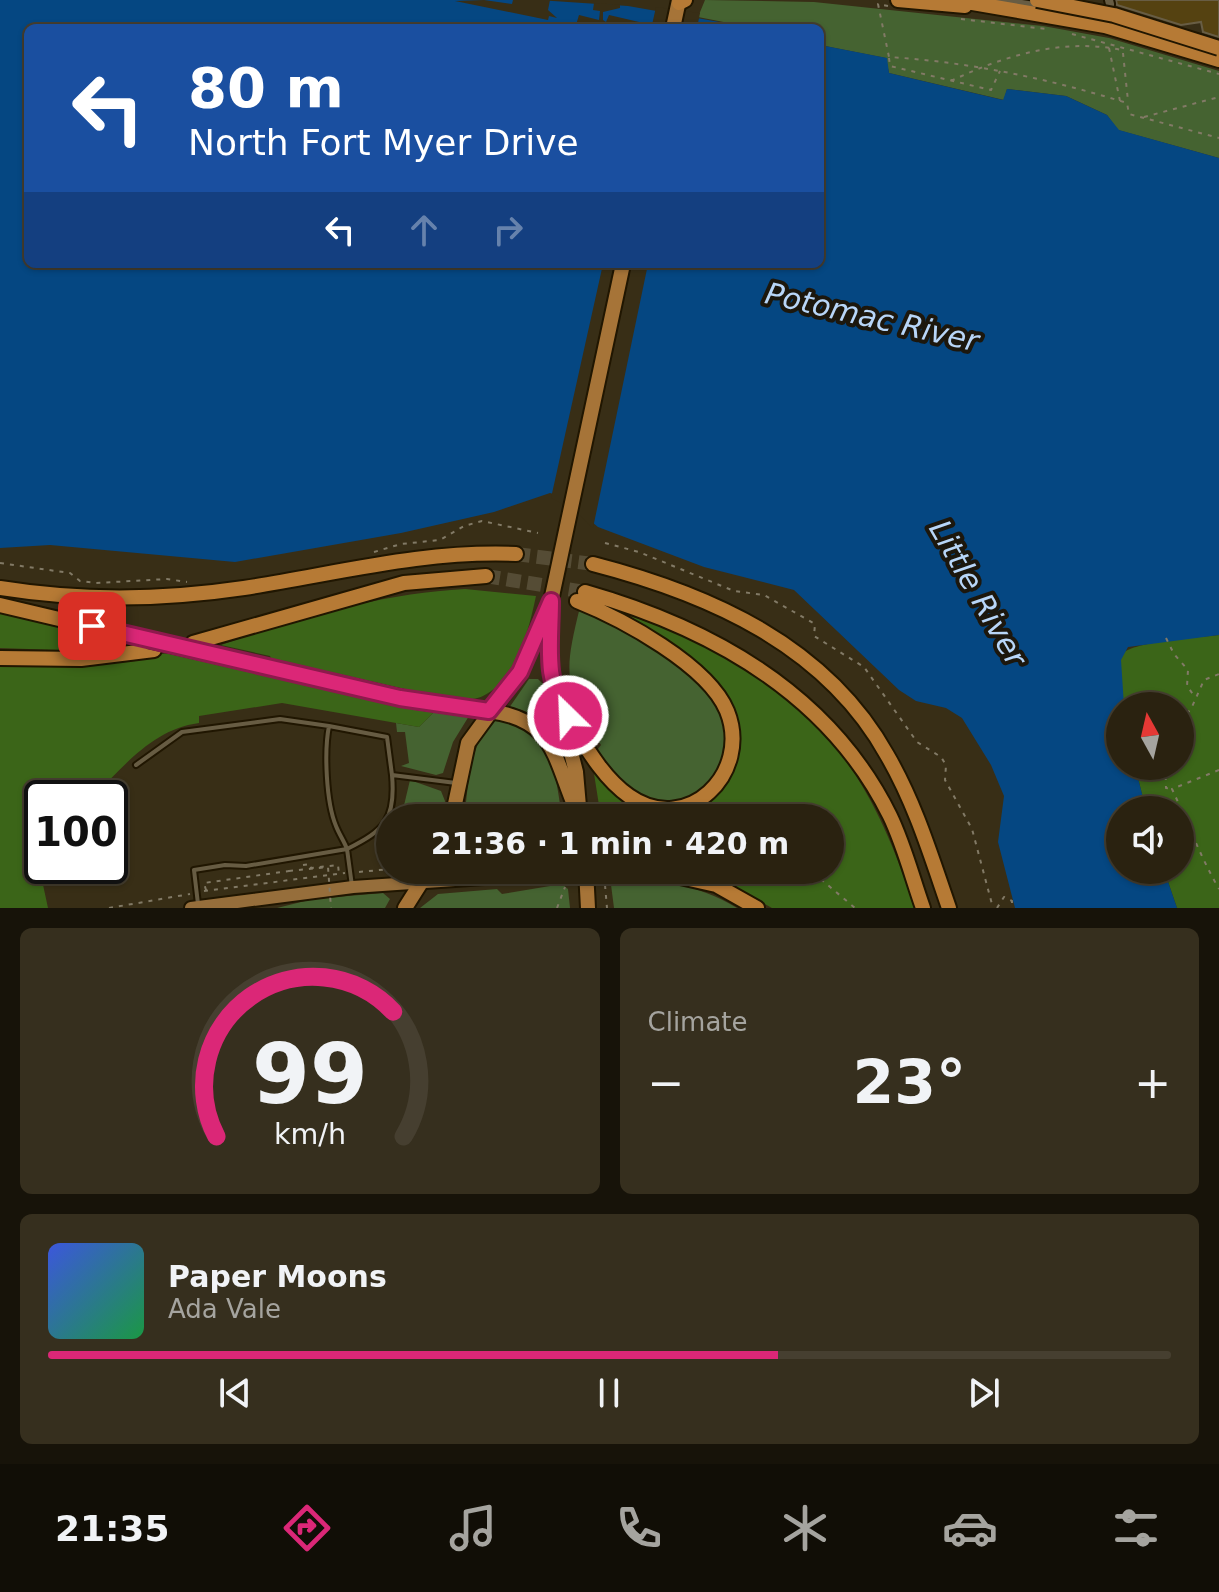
<!DOCTYPE html>
<meta charset="utf-8">
<style>
body{margin:0;font-family:"DejaVu Sans",sans-serif;background:#362f1e;color:#f1f3f6;height:100vh;display:flex;flex-direction:column;font-size:30px;white-space:nowrap}
*{box-sizing:border-box;margin:0}
p{font-size:26px;color:#a5a49f}
.icon{flex:none;width:44px;height:44px;fill:none;stroke:currentColor;stroke-width:2;stroke-linecap:round;stroke-linejoin:round}
.map{position:relative;height:908px;overflow:hidden}
.panel{display:flex;flex-direction:column;gap:20px;padding:20px;background:#171309;flex:1}
.panel>*{flex:none}
.banner{position:absolute;left:24px;top:24px;width:800px;height:244px;border-radius:12px;box-shadow:0 2px 6px #0004,0 0 0 2px #463f30;background:#1a4fa0;color:#fff;overflow:hidden}
.needle{width:52px;rotate:352deg}
.controls{position:absolute;left:1106px;top:692px;display:grid;gap:16px}
.controls a{display:grid;place-items:center;width:88px;height:88px;border-radius:50%;background:#2a2210;box-shadow:0 2px 6px #0004,0 0 0 2px #463f30;font-size:40px}
.speed{position:absolute;left:24px;top:780px;display:flex;gap:16px;font-size:40px;font-weight:700;text-align:center}
.speed>*{display:grid;place-content:center;width:104px;height:104px;border-radius:50%;background:#2a2210;box-shadow:0 2px 6px #0004,0 0 0 2px #463f30;line-height:1}
.speed .limit{border:4px solid #111;border-radius:12px;background:#fff;color:#111}
.pin{position:absolute;display:grid;place-items:center;width:68px;height:68px;color:#fff;margin:-34px;border-radius:16px;box-shadow:0 4px 12px #0006}
.me{position:absolute;width:88px;margin:-44px;rotate:336deg;stroke-linejoin:round;filter:drop-shadow(0 0 6px #0008)}
.turn{display:flex;align-items:center;gap:28px;height:168px;padding:0 32px;font-size:36px}
.turn .icon{width:104px;height:104px;stroke-width:2.5}
.turn b{display:block;font-size:56px;line-height:68px}
.lanes{display:flex;align-items:center;height:76px;padding:0 32px;background:#0003;justify-content:center;gap:40px;direction:ltr}
.lanes .off{opacity:.35}
.big{font-size:60px;font-weight:800;line-height:1.1}
.panel .tile{flex:1;display:flex;flex-direction:column;justify-content:center;gap:12px;min-width:0;padding:0 28px;border-radius:12px;background:#362f1e}
.panel .dial{align-items:center;gap:0}
.dial svg{height:208px;overflow:visible;fill:none;stroke:#463f30;stroke-width:7;stroke-linecap:round;text-anchor:middle}
.dial text{fill:#f1f3f6;stroke:none}
.song{display:flex;align-items:center;gap:24px}
.cover{width:96px;height:96px;border-radius:12px;background:linear-gradient(135deg,hsl(230 70% 55%),hsl(140 70% 35%))}
.played{height:8px;border-radius:4px;background:linear-gradient(90deg,#db2777 65%,#463f30 65%)}
.keys{display:flex;justify-content:space-around;direction:ltr}
.heat{display:flex;justify-content:space-between;align-items:center;font-size:44px;direction:ltr}
.panel .tiles{flex:1;display:grid;gap:20px;grid-template-columns:1fr 1fr}
.tile:last-child{grid-column:span 2}
.trip{position:absolute;left:376px;top:804px;width:468px;height:80px;border-radius:40px;background:#2a2210;box-shadow:0 2px 6px #0004,0 0 0 2px #463f30;font-weight:800;line-height:80px;text-align:center}
.tab-bar{display:flex;height:128px;justify-content:space-around;align-items:center;background:#110e06;color:#a5a49f}
.tab-bar .icon{width:56px;height:56px}
.tab-bar .current{color:#db2777}
.tab-bar b{font-size:36px;color:#f1f3f6}
.map>svg:first-child{display:block}
.green{fill:#456331}
.forest{fill:#3b6518}
.water{fill:#054782}
.pier{fill:#382e16}
.building{fill:#554211;stroke:#685d44;stroke-width:2}
.lines{fill:none;stroke-linecap:round;stroke-linejoin:round}
.motorway-tunnel{stroke:#554c35;stroke-width:14;stroke-dasharray:14 7;stroke-linecap:butt}
.service-casing{stroke:#201601;stroke-width:8}
.minor-casing{stroke:#201601;stroke-width:12}
.primary-casing{stroke:#201601;stroke-width:16}
.trunk-casing{stroke:#201601;stroke-width:18}
.motorway-casing{stroke:#201601;stroke-width:18}
.path{stroke:#827a66;stroke-width:2;stroke-dasharray:4 6;stroke-linecap:butt}
.service{stroke:#675c43;stroke-width:4}
.minor{stroke:#675c43;stroke-width:8}
.primary{stroke:#966e3b;stroke-width:12}
.trunk{stroke:#a67438;stroke-width:14}
.motorway{stroke:#b67a35;stroke-width:14}
.trunk-bridge-casing{stroke:#201601;stroke-width:18;stroke-linecap:butt}
.motorway-bridge-casing{stroke:#201601;stroke-width:18;stroke-linecap:butt}
.path-bridge{stroke:#827a66;stroke-width:2;stroke-dasharray:4 6;stroke-linecap:butt}
.trunk-bridge{stroke:#a67438;stroke-width:14}
.motorway-bridge{stroke:#b67a35;stroke-width:14}
.route-casing{stroke:#8e194d;stroke-width:20}
.route{stroke:#db2777;stroke-width:14}
.labels{text-anchor:middle;dominant-baseline:central;stroke-width:8;stroke-linejoin:round;paint-order:stroke}
.water-label{font-size:30px;font-style:italic;fill:#b8d6f8;stroke:#1c170d}
</style>
<div class="map">
<svg width="1219" height="908" viewBox="0 0 1219 908">
<rect width="100%" height="100%" fill="#382e16"/>
<path class="green" d="M 705,0 L 814,2 L 1043,26 L 1109,38 L 1219,71 L 1219,158 L 1118,130 L 1107,115 L 1066,96 L 1007,89 L 1004,100 L 889,73 L 886,58 L 820,45 L 820,28 L 754,28 L 698,17 Z
M 580,607 C 620,623 710,672 724,716 C 729,733 727,747 721,763 C 694,833 624,799 597,750 L 601,745 C 564,685 563,676 580,607 Z
M 529,679 L 538,679 L 545,686 L 562,751 C 551,729 534,708 509,708 Z
M 435,711 L 469,716 L 453,742 L 443,773 L 436,775 L 401,766 L 409,763 L 405,732 L 397,732 L 396,723 L 419,727 Z
M 495,720 C 552,729 555,770 562,818 L 464,818 C 469,784 468,744 495,720 Z
M 410,780 L 441,791 L 445,801 L 442,818 L 401,818 Z
M 610,877 C 657,879 696,883 737,908 L 614,908 Z
M 562,884 L 568,889 L 570,908 L 420,908 L 438,894 L 497,889 L 502,894 Z
M 383,893 L 390,899 L 385,908 L 277,908 L 313,899 Z"/>
<path class="forest" d="M 465,589 L 536,596 C 529,629 517,680 483,696 C 450,713 314,672 273,663 L 270,656 L 221,645 C 302,617 379,594 465,589 Z
M 0,611 L 136,644 L 84,651 L 0,648 Z
M 630,616 C 789,667 866,750 914,908 L 772,908 L 713,875 L 694,870 L 830,870 L 830,818 L 601,818 L 592,761 L 643,808 L 718,792 L 734,718 L 679,652 Z
M 1219,635 L 1219,908 L 1177,908 L 1164,870 L 1180,870 L 1180,810 L 1146,810 L 1135,766 L 1180,766 L 1180,706 L 1124,706 C 1122,692 1116,668 1122,655 C 1127,642 1202,637 1219,635 Z
M 176,652 L 377,701 L 435,711 L 419,727 L 282,703 L 199,716 L 199,723 C 153,729 124,766 92,798 L 42,798 L 42,846 L 36,852 L 48,908 L 0,908 L 0,666 L 79,666 Z"/>
<path class="water" d="M 0,0 L 538,0 L 628,6 L 754,28 L 28,28 L 28,264 L 820,264 L 820,45 L 887,58 L 889,73 L 1003,100 L 1007,89 L 1066,96 L 1107,115 L 1119,130 L 1219,158 L 1219,635 L 1128,647 L 1121,660 L 1124,706 L 1120,706 L 1120,766 L 1135,766 L 1146,810 L 1120,810 L 1120,870 L 1164,870 L 1177,908 L 1015,908 L 998,842 L 1004,796 L 991,765 L 962,718 L 946,708 L 916,701 L 899,690 L 794,590 L 704,567 L 598,527 L 561,496 L 550,493 L 494,512 L 401,533 L 235,562 L 50,545 L 0,548 Z"/>
<path class="pier" d="M 484,0 L 512,4 L 513,0 L 550,0 L 548,10 L 557,18 L 549,16 L 548,20 L 455,1 Z
M 594,3 L 620,5 L 620,8 L 603,12 L 603,20 L 606,22 L 609,15 L 652,25 L 656,7 L 700,13 L 697,28 L 591,28 L 576,25 L 579,15 L 599,20 L 600,11 L 593,10 Z
M 603,264 L 648,264 L 593,528 L 573,509 L 551,498 Z"/>
<path class="building" d="M 1116,0 L 1219,0 L 1219,37 L 1203,32 L 1201,22 L 1181,25 L 1117,5 Z"/>
<g class="lines">
<path class="motorway-tunnel" d="M 516,554 L 593,564
M 486,576 L 585,592"/>
<defs>
<path id="service" d="M 136,765 L 182,732 L 280,719 L 329,726
M 352,886 L 347,849 C 385,830 396,819 392,775 L 456,783
M 198,904 L 194,870 L 225,865 L 246,866 L 347,849 C 344,841 339,834 336,826 C 326,802 324,751 329,726 L 387,737 L 392,775"/>
<path id="minor" d="M 996,0 L 1041,7
M 1109,0 L 1110,4"/>
<path id="primary" d="M 191,908 L 353,887 L 586,871"/>
<path id="trunk" d="M 673,28 L 679,0
M 551,609 L 550,670 L 576,772 L 580,818
M 489,711 C 551,719 553,752 573,802
M 452,818 L 468,743 L 520,672 L 551,601
M 586,870 L 588,908
M 405,908 L 429,870"/>
<path id="motorway" d="M 898,0 L 965,6
M 955,0 L 1105,26 L 1219,60
M 679,3 L 685,0
M 593,564 C 709,594 826,645 887,755 C 915,803 931,856 949,908
M 0,588 C 81,601 163,600 244,588 C 335,574 423,550 516,554
M 585,592 C 711,628 830,694 890,816 C 904,845 912,877 923,908
M 0,605 L 148,640
M 193,643 L 404,583 L 486,576
M 210,654 L 417,701 L 489,711
M 0,658 L 81,659 L 154,650
M 556,700 C 578,731 597,774 629,796 C 687,837 752,773 727,711 C 708,665 622,619 577,601
M 649,870 L 716,885 L 757,908
M 586,871 L 600,870"/>
</defs>
<use href="#service" class="service-casing"/>
<use href="#minor" class="minor-casing"/>
<use href="#primary" class="primary-casing"/>
<use href="#trunk" class="trunk-casing"/>
<use href="#motorway" class="motorway-casing"/>
<path class="path" d="M 888,6 L 878,4 L 889,57 C 969,62 1050,79 1127,103 L 1129,114 L 1219,138
M 961,19 L 1046,29
M 1072,34 L 1219,74
M 1109,48 L 1120,101
M 1123,53 L 1128,101
M 889,58 L 890,66 L 991,90 L 1000,71
M 951,81 C 1005,55 1063,38 1122,50
M 1144,117 L 1219,97
M 605,543 L 639,552 L 734,591 L 764,595 L 815,624 L 814,636 L 864,667 L 917,742 L 941,757 L 946,765 L 945,780 L 972,829 L 993,908
M 374,552 L 401,544 L 440,540 L 464,526 L 482,521 L 538,533
M 0,563 L 70,573 L 80,581 L 96,583 L 167,579 L 187,582
M 1166,638 L 1174,654 L 1188,670 L 1187,686 L 1195,697
M 1180,721 L 1191,709 L 1204,680 L 1219,674
M 1165,766 L 1166,788 L 1171,789
M 1219,770 L 1172,789 C 1188,823 1200,856 1219,889
M 303,865 L 310,864 L 311,868 L 338,865 L 339,874
M 792,870 L 823,881 L 855,908
M 359,872 L 390,869
M 605,885 L 607,908
M 206,890 L 204,883 L 289,871 L 289,866
M 204,891 L 345,873
M 109,908 L 190,894
M 557,908 L 565,887
M 997,908 L 1004,897 L 1012,901 L 1012,908"/>
<use href="#service" class="service"/>
<use href="#minor" class="minor"/>
<use href="#primary" class="primary"/>
<use href="#trunk" class="trunk"/>
<use href="#motorway" class="motorway"/>
<defs>
<path id="trunk-bridge" d="M 551,601 L 623,264"/>
<path id="motorway-bridge" d="M 1037,0 L 1114,15 L 1219,48
M 148,640 L 210,654"/>
</defs>
<use href="#trunk-bridge" class="trunk-bridge-casing"/>
<use href="#motorway-bridge" class="motorway-bridge-casing"/>
<path class="path-bridge" d="M 289,871 L 328,867 L 331,908"/>
<use href="#trunk-bridge" class="trunk-bridge"/>
<use href="#motorway-bridge" class="motorway-bridge"/>
</g>
<g class="lines">
<defs>
<path id="route" d="M 92,626 L 400,698 L 489,711 L 520,672 L 551,601 C 551,641 543,682 568,716"/>
</defs>
<use href="#route" class="route-casing"/>
<use href="#route" class="route"/>
</g>
<g class="labels">
<g class="water-label">
<text transform="translate(872 317) rotate(13)">Potomac River</text>
<text transform="translate(978 593) rotate(60)">Little River</text>
</g>
</g>
</svg>
<div class="controls">
<a><svg class="needle" viewBox="-14 -14 28 28"><path d="M0-13l5 13h-10z" fill="#e53935"/><path d="M0 13l5-13h-10z" fill="#a5a49f"/></svg></a>
<a><svg class="icon" aria-label="sound" viewBox="0 0 24 24"><path d="M4 9h4l5-4v14l-5-4H4zM17 9q2 3 0 6"/></svg></a>
</div>
<div class="speed"><div class="limit">100</div></div>
<div class="pin" style="left:92px;top:626px;background:#d93025"><svg class="icon" aria-label="arrive" viewBox="0 0 24 24"><path d="M6 21V4h12l-3 4 3 4H6"/></svg></div>
<svg class="me" style="left:568px;top:716px" viewBox="-20 -20 40 40"><circle r="17" fill="#db2777" stroke="#fff" stroke-width="3"/><path d="M0-11L8 9 0 5-8 9z" fill="#fff"/></svg>
<div class="trip">21:36 · 1 min · 420 m</div>
<div class="banner">
<div class="turn"><svg class="icon" aria-label="left" viewBox="0 0 24 24"><path d="M17 20v-9H6M10 6l-5 5 5 5"/></svg><div><b>80 m</b>North Fort Myer Drive</div></div>
<div class="lanes"><svg class="icon" aria-label="left" viewBox="0 0 24 24"><path d="M17 20v-9H6M10 6l-5 5 5 5"/></svg><svg class="icon off" aria-label="ahead" viewBox="0 0 24 24"><path d="M12 20V5M6 11l6-6 6 6"/></svg><svg class="icon off" aria-label="right" viewBox="0 0 24 24"><path d="M7 20v-9h11M14 6l5 5-5 5"/></svg></div>
</div>
</div>
<section class="panel">
<div class="tiles">
<div class="tile dial"><svg viewBox="0 0 100 80">
<path d="M14 69A42 42 0 1 1 86 69"/>
<path d="M14 69A42 42 0 0 1 82 21" stroke="#db2777"/>
<text x="50" y="56" font-size="32" font-weight="700">99</text>
<text x="50" y="72" font-size="11">km/h</text>
</svg></div>
<div class="tile"><p>Climate</p>
<div class="heat"><a>−</a><b class="big">23°</b><a>+</a></div>
</div>
<div class="tile">
<div class="song"><i class="cover"></i><div><b>Paper Moons</b><p>Ada Vale</p></div></div>
<div class="played"></div>
<div class="keys"><svg class="icon" aria-label="previous" viewBox="0 0 24 24"><path d="M18 5L8 12l10 7zM5 5v14"/></svg><svg class="icon" aria-label="pause" viewBox="0 0 24 24"><path d="M8 5v14M16 5v14"/></svg><svg class="icon" aria-label="next" viewBox="0 0 24 24"><path d="M6 5l10 7-10 7zM19 5v14"/></svg></div>
</div>
</div>
</section>
<nav class="tab-bar">
<b>21:35</b>
<svg class="icon current" aria-label="directions" viewBox="0 0 24 24"><path d="M12 3l9 9-9 9-9-9zM9 14v-3h6M13 9l2 2-2 2"/></svg>
<svg class="icon" aria-label="music" viewBox="0 0 24 24"><path d="M9 18V5l10-2v13"/><circle cx="6" cy="18" r="3"/><circle cx="16" cy="16" r="3"/></svg>
<svg class="icon" aria-label="phone" viewBox="0 0 24 24"><path d="M5 4h4l2 5-3 2q2 4 5 5l2-3 5 2v4C11 20 4 13 5 4z"/></svg>
<svg class="icon" aria-label="climate" viewBox="0 0 24 24"><path d="M12 3v18M4 7l16 10M4 17L20 7"/></svg>
<svg class="icon" aria-label="car" viewBox="0 0 24 24"><path d="M5 17H2v-5l4-1 3-4h7l3 4 3 1v5h-3M9 17h6M6 11h13"/><circle cx="7" cy="17" r="2"/><circle cx="17" cy="17" r="2"/></svg>
<svg class="icon" aria-label="filters" viewBox="0 0 24 24"><path d="M4 7h16M4 17h16"/><circle cx="9" cy="7" r="2"/><circle cx="15" cy="17" r="2"/></svg>
</nav>
